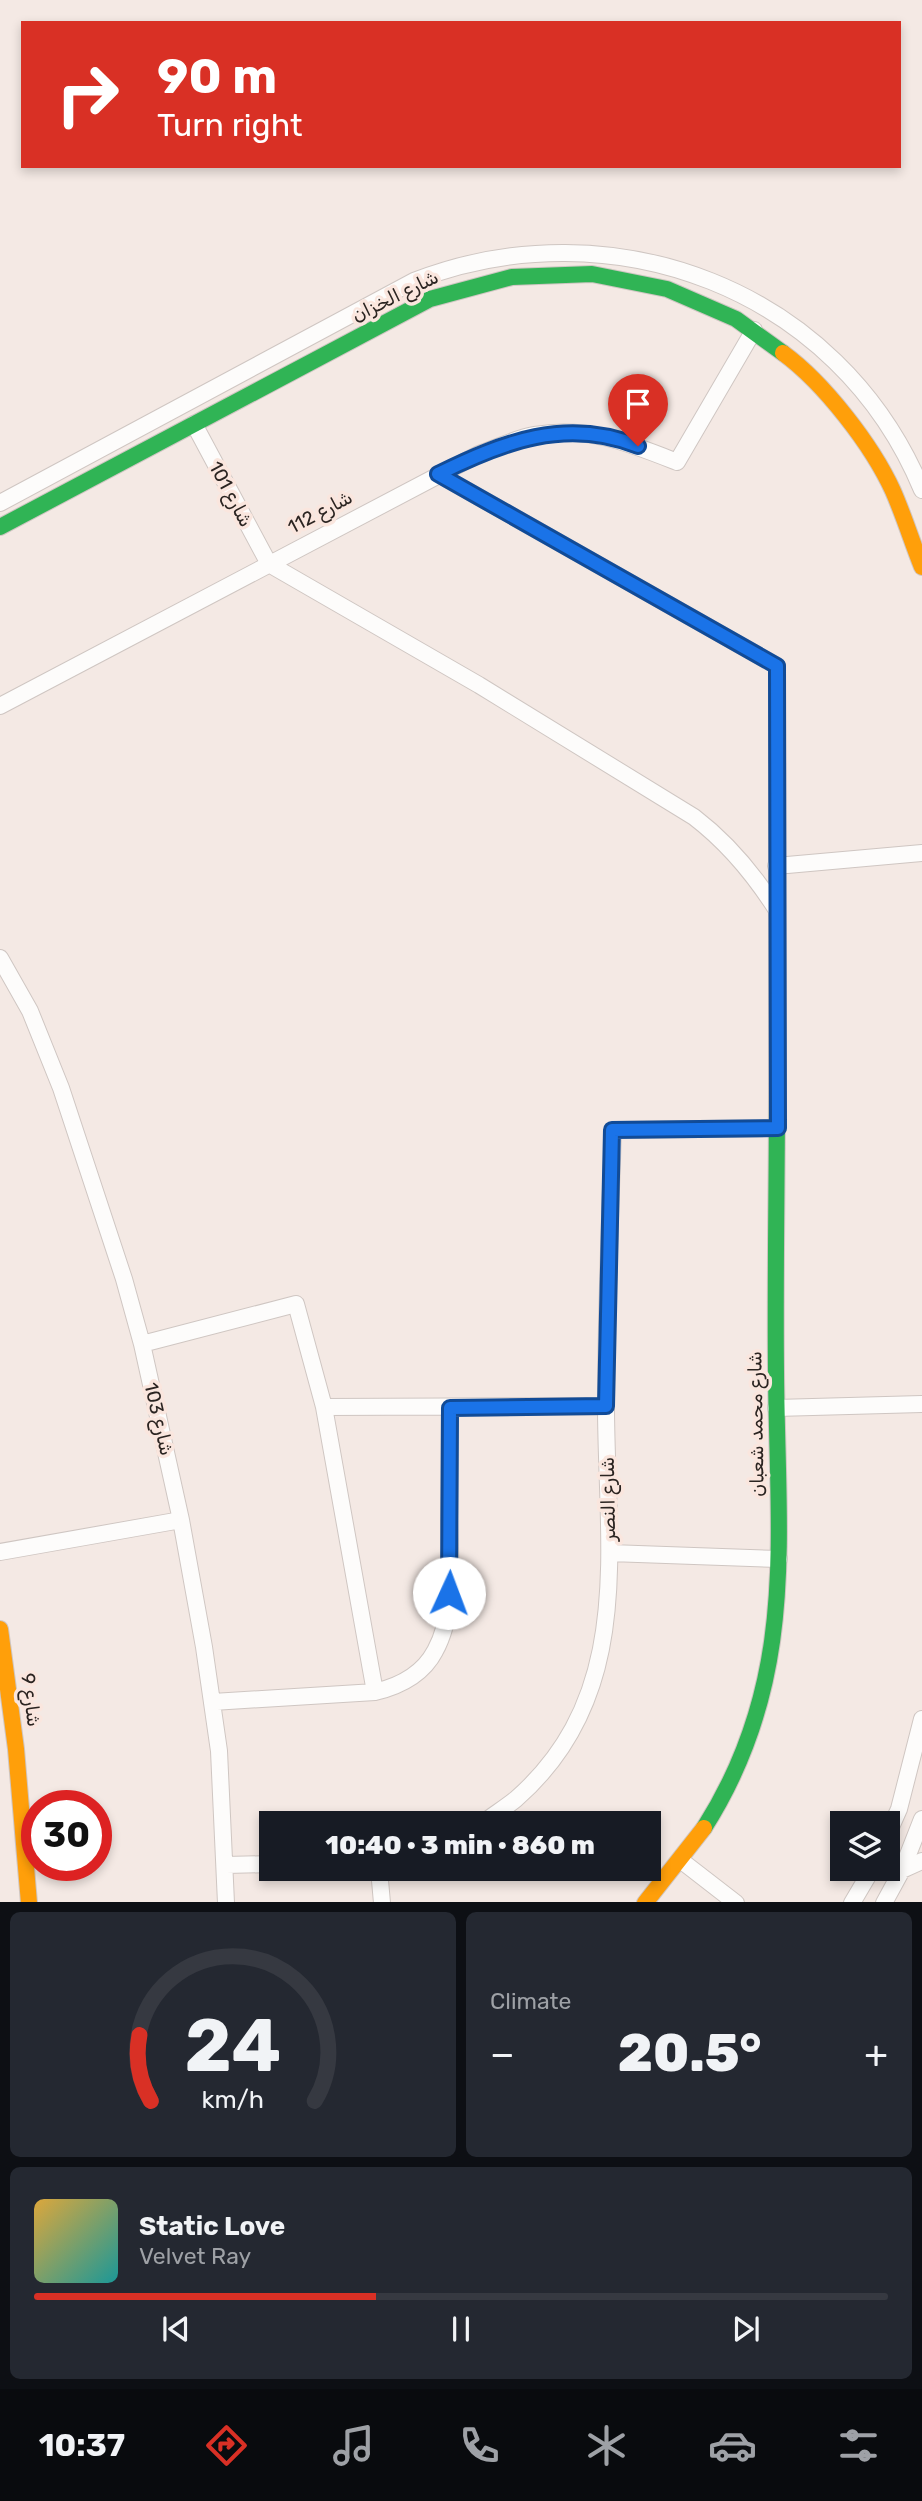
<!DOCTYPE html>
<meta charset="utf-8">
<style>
body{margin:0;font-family:Rubik,Vazirmatn,sans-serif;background:#242831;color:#f1f3f6;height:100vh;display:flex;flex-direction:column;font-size:26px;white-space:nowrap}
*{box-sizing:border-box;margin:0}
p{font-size:23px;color:#9ea1a6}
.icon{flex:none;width:38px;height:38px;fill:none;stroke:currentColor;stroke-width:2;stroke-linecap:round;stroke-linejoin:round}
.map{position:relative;height:1902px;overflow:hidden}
.drawer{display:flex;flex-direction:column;gap:10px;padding:10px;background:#0d0f14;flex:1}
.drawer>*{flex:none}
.hud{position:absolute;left:21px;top:21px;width:880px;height:147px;border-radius:0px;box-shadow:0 4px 10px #0003;background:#d93025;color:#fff;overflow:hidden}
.controls{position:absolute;left:830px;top:1811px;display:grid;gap:14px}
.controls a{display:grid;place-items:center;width:70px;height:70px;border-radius:0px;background:#171b24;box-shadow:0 4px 10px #0003;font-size:35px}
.speed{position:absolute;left:21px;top:1790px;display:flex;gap:14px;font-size:35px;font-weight:700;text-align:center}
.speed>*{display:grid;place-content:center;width:91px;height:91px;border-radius:50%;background:#171b24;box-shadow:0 4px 10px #0003;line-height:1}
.speed .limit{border:10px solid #d22;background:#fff;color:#111}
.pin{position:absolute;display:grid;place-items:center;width:60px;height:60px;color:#fff;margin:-72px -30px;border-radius:50% 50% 50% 0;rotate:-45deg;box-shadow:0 0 7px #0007}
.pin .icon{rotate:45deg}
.me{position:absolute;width:77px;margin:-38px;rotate:2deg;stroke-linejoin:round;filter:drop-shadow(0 0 5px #0008)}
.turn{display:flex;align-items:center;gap:24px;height:147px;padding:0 21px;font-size:32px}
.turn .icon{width:91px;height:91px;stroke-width:2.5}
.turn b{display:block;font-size:49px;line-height:60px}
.big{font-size:52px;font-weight:800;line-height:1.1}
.drawer .widget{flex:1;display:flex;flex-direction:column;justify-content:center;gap:10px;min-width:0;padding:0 24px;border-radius:10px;background:#242831}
.drawer .dial{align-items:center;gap:0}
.dial svg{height:182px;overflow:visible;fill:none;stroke:#363941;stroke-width:7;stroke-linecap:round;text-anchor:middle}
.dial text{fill:#f1f3f6;stroke:none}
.song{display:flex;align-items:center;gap:21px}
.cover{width:84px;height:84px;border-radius:10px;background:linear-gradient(135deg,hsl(40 70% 55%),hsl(180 70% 35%))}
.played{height:7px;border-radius:4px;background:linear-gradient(90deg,#d93025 40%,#363941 40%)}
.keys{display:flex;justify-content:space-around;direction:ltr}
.heat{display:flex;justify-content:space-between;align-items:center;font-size:38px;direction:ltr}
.drawer .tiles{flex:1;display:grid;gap:10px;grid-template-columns:1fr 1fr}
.widget:last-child{grid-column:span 2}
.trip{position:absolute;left:259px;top:1811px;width:402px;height:70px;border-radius:0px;background:#171b24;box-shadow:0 4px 10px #0003;font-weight:800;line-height:70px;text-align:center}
.tabs{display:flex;height:112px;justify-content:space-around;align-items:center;background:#090b0e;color:#9ea1a6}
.tabs .icon{width:49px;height:49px}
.tabs .on{color:#d93025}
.tabs b{font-size:32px;color:#f1f3f6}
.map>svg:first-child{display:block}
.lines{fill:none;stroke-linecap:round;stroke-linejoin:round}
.street-casing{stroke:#cfc6c2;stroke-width:18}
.fast-casing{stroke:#cfc6c2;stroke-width:18}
.slow-casing{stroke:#cfc6c2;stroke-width:18}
.street{stroke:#fdfcfb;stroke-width:16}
.fast{stroke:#30b455;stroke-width:16}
.slow{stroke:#ff9f0a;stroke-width:16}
.route-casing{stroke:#114b97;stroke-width:18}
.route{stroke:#1a73e8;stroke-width:12}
.labels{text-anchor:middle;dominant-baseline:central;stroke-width:7;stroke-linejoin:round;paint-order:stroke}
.street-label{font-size:19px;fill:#2b2421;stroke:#fae6de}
</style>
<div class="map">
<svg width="922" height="1903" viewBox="0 0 922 1903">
<rect width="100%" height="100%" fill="#f4e9e4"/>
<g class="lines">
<defs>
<path id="street" d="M 194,424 L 269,564 L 479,685 L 694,817 C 728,843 753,873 776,909
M 0,503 L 414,281 C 612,204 839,289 922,490
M 0,706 L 479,454 C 497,448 516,438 535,435 C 588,426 629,443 677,462 L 754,330
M 776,866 L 922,853
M 0,958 L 30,1011 L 61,1088 L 124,1279 L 142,1344 L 181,1520 L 204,1647 L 219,1751 L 226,1903
M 142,1344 L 296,1304 L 324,1407 L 375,1692
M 324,1407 L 606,1406
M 776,1408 L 922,1404
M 0,1552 L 181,1520
M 610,1553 L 779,1559
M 213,1702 L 375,1692 C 400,1686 423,1674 435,1651 C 456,1613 450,1562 449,1520 C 449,1482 450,1445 450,1407
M 482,1824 C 493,1815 505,1808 516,1799 C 636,1694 606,1547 606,1406 C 606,1314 610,1222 613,1130 L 778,1128
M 887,1836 L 899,1809 L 922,1719
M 683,1862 L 736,1903
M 226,1865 L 271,1864
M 379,1869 L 382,1903
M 902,1870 L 922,1861
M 852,1903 L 872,1869
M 884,1903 L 902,1870 L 922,1819"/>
<path id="fast" d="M 438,474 L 777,666 L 777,736
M 0,527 L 430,299 L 512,277 L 592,274 L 667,289 L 736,319 L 783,353
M 704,1828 C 799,1679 777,1537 776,1371 C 775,1276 777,1180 777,1085"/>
<path id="slow" d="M 783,353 C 824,383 872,445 893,491 C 904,516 912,542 922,567
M 777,736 L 777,1085
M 0,1629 L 16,1749 L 29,1903
M 645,1903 L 704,1828"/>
</defs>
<use href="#street" class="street-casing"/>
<use href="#fast" class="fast-casing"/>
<use href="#slow" class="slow-casing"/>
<use href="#street" class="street"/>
<use href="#fast" class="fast"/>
<use href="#slow" class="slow"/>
</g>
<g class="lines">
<defs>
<path id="route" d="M 449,1593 L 450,1408 L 606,1406 L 612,1130 L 778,1128 L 777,666 L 438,474 C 503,442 566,417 638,446"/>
</defs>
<use href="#route" class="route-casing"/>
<use href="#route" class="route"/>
</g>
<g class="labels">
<g class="street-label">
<text transform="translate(395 296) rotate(-26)">شارع الخزان</text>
<text transform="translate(231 494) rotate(62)">شارع 101</text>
<text transform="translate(320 512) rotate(-28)">شارع 112</text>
<text transform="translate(159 1419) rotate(77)">شارع 103</text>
<text transform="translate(756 1424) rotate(-91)">شارع محمد شعبان</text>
<text transform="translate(608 1499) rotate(-91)">شارع النصر</text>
<text transform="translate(31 1700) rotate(83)">شارع 9</text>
</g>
</g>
</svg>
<div class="controls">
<a><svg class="icon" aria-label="layers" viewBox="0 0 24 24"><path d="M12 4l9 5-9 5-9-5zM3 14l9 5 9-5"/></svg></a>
</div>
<div class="speed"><div class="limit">30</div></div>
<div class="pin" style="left:638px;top:446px;background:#d93025"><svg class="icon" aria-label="arrive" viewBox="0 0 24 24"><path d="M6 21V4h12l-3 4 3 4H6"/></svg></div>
<svg class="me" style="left:449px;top:1593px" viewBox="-20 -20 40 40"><circle r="19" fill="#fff"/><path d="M0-13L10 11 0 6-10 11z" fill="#1a73e8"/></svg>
<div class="trip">10:40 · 3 min · 860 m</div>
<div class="hud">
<div class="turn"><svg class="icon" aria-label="right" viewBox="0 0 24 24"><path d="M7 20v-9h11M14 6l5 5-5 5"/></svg><div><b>90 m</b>Turn right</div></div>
</div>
</div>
<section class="drawer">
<div class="tiles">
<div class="widget dial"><svg viewBox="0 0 100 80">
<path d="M14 69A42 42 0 1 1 86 69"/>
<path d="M14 69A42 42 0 0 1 9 40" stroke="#d93025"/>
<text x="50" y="56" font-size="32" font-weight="700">24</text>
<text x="50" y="72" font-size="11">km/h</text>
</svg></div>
<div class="widget"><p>Climate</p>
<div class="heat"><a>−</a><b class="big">20.5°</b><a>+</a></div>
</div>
<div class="widget">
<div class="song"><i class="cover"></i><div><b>Static Love</b><p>Velvet Ray</p></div></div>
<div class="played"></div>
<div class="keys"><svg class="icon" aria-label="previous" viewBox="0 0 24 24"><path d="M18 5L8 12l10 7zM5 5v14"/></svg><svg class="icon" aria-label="pause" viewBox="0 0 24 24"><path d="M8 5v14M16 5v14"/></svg><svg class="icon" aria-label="next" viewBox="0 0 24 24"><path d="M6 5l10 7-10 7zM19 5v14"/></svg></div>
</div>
</div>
</section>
<nav class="tabs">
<b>10:37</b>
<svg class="icon on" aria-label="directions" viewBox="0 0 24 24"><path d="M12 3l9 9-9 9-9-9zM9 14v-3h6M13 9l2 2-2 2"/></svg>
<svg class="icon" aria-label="music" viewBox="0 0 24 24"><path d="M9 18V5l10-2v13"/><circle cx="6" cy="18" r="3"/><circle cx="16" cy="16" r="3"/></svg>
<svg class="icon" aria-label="phone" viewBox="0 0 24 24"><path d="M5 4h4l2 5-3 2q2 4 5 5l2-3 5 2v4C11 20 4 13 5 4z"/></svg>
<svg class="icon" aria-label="climate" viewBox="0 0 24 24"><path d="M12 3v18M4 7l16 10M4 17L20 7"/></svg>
<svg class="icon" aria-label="car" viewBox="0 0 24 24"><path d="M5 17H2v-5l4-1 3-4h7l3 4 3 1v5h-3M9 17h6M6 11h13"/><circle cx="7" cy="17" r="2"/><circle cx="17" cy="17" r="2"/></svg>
<svg class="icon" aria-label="filters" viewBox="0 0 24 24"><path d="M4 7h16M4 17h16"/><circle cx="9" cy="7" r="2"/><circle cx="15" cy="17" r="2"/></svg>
</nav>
